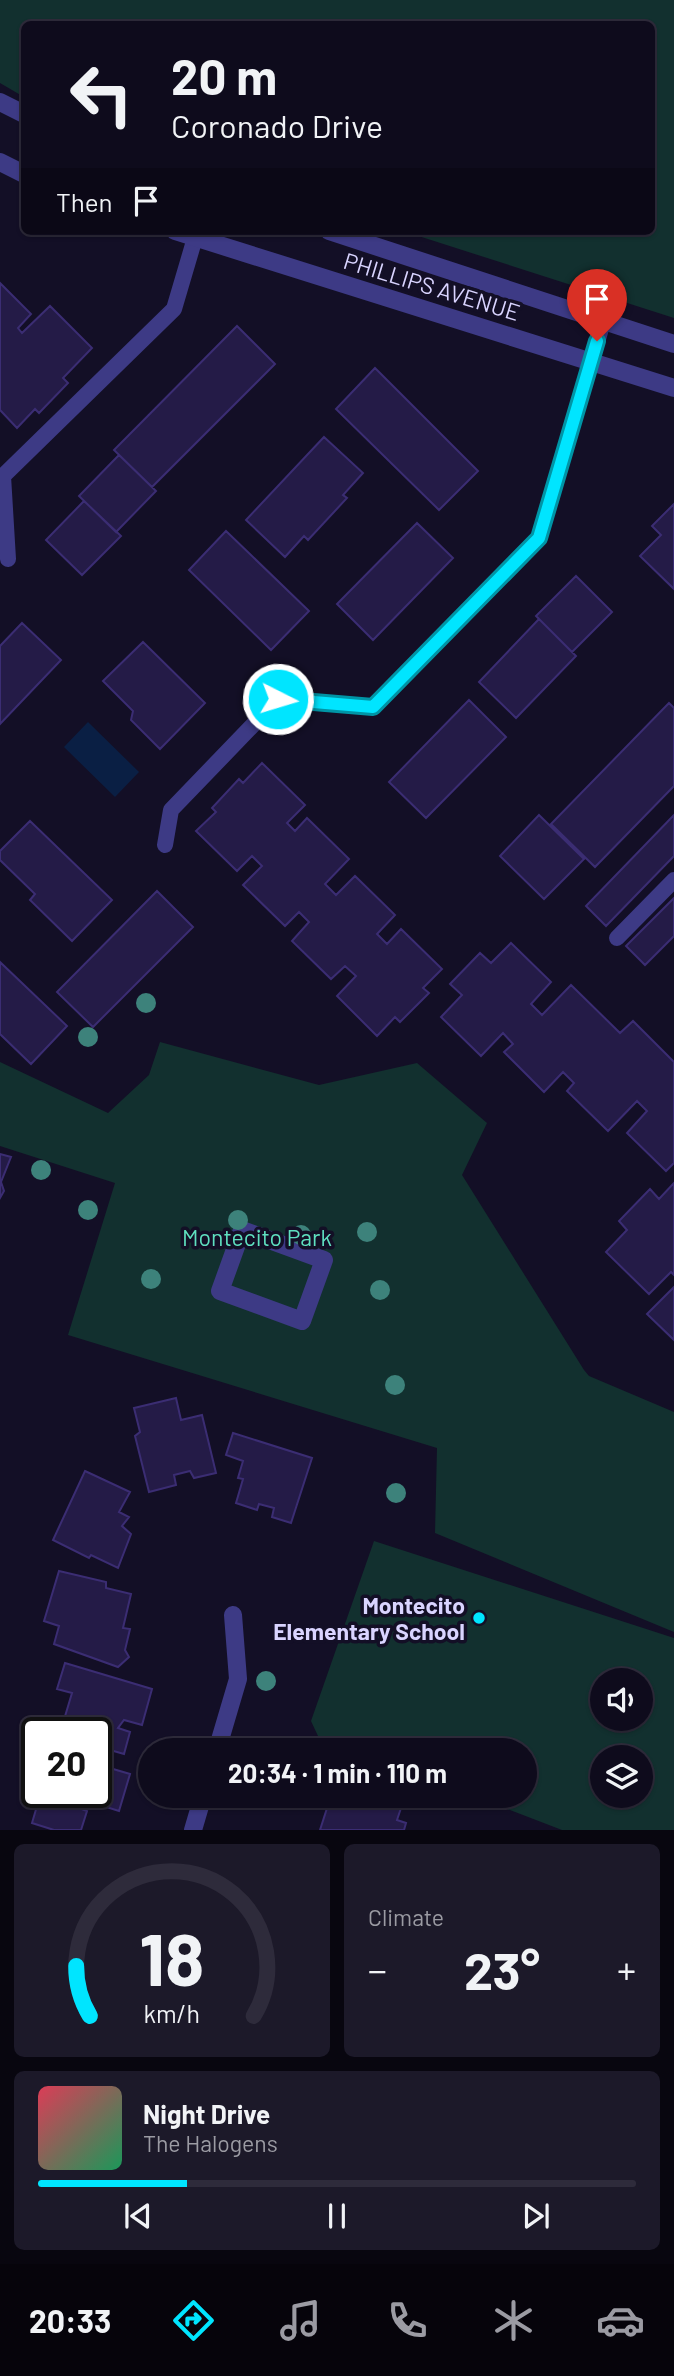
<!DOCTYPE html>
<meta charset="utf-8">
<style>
body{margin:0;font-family:Barlow,sans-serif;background:#1c1929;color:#f1f3f6;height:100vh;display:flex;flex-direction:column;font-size:26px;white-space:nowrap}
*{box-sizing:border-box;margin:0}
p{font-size:23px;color:#9b9ba3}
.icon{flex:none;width:38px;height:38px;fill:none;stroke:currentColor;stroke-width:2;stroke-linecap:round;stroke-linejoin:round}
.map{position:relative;height:1830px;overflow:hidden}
.details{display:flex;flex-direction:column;gap:14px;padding:14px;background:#08060f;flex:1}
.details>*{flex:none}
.top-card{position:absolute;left:21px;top:21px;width:634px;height:214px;border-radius:10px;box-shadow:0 2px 5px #0004,0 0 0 2px #2e2b3b;background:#0e0b1c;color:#f1f3f6;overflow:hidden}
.tools{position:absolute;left:590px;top:1668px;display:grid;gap:14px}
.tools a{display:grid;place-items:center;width:63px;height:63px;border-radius:50%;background:#0e0b1c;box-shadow:0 2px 5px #0004,0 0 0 2px #2e2b3b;font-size:35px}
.speed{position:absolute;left:21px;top:1717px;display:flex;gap:14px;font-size:35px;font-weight:700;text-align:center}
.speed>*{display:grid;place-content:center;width:91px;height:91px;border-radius:50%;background:#0e0b1c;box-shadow:0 2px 5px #0004,0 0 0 2px #2e2b3b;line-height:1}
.speed .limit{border:4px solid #111;border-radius:10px;background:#fff;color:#111}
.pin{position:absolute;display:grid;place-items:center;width:60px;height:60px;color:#fff;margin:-72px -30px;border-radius:50% 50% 50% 0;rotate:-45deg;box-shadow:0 0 7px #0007}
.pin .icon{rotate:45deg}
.me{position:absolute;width:77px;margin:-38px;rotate:95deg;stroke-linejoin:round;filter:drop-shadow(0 0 5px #0008)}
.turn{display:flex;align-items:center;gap:24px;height:147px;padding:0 35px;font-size:32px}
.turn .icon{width:91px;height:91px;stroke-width:2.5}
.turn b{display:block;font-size:49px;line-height:60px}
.then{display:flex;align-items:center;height:66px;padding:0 35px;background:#0003;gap:14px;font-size:26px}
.big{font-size:52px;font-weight:700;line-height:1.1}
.details .widget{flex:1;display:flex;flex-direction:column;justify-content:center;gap:10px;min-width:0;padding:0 24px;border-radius:10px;background:#1c1929}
.details .dial{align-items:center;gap:0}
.dial svg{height:182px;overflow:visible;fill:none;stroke:#2e2b3b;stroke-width:7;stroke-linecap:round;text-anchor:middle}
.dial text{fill:#f1f3f6;stroke:none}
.song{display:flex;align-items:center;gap:21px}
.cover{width:84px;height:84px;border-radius:10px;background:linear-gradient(135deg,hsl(350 70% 55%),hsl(150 70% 35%))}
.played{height:7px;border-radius:4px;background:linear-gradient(90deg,#00e5ff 25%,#2e2b3b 25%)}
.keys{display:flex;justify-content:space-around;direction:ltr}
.heat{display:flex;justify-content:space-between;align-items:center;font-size:38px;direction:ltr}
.details .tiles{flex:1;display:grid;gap:14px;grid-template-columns:1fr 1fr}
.widget:last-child{grid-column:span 2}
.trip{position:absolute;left:138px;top:1738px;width:399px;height:70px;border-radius:35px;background:#0e0b1c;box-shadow:0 2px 5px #0004,0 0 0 2px #2e2b3b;font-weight:700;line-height:70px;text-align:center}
.tab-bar{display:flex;height:112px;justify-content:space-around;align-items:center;background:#06040b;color:#9b9ba3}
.tab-bar .icon{width:49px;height:49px}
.tab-bar .on{color:#00e5ff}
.tab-bar b{font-size:32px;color:#f1f3f6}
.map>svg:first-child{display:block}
.green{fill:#12302f;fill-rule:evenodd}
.water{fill:#0a1f44}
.building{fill:#241b47;stroke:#3b2d73;stroke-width:2}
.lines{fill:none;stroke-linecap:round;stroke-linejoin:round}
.service{stroke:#3d3a85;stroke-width:16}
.pedestrian{stroke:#3d3a85;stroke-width:18}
.minor{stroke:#3d3a85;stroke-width:18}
.tree{fill:#3d827b}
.route-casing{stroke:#0095a6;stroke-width:18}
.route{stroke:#00e5ff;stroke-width:12}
.poi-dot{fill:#00e5ff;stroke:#130f26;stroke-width:2.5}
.labels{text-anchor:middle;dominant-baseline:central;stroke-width:7;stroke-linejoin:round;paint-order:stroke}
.street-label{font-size:23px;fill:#d9d4ff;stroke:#130f26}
.park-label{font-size:23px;fill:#5fe0c0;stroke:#130f26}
.poi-label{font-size:23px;font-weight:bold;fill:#d9d4ff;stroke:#130f26;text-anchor:end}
</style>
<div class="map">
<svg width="674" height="1830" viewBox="0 0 674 1830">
<rect width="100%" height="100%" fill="#130f26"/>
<path class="green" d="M 0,0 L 674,0 L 674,318 L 403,231 L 651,231 L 651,24 L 24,24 L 24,97 L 0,83 Z
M 160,1042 L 319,1085 L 417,1063 L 487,1123 L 462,1175 L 584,1370 L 589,1376 L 674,1412 L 674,1632 L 435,1533 L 437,1448 L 68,1335 L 115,1183 L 0,1146 L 0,1062 L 108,1113 L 149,1075 Z
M 374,1541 L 674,1638 L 674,1830 L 562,1830 L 473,1796 L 525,1796 L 525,1750 L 357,1750 L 318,1736 L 311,1721 ZM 640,1680 L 640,1718 L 602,1718 L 602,1680 ZM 640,1757 L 640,1796 L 602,1796 L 602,1757 Z"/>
<path class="water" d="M 88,722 L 139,772 L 115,797 L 64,747 Z"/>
<path class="building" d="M 0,283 L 31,314 L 18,328 L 22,333 L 50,306 L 92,348 L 63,378 L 68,383 L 39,413 L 35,409 L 17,428 L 0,410 Z
M 237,326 L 275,364 L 152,487 L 114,450 Z
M 375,368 L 478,471 L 439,510 L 336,409 Z
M 324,437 L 363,473 L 343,495 L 347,498 L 308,540 L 304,536 L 285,557 L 246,520 Z
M 119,455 L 156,491 L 116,532 L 79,496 Z
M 84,501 L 121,536 L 82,575 L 46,540 Z
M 674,504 L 674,589 L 640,556 L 661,535 L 652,526 Z
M 417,523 L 453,558 L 373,640 L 337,604 Z
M 226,531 L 309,611 L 271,650 L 189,570 Z
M 576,576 L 612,612 L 572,652 L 536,616 Z
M 539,619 L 576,656 L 516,718 L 479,682 Z
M 22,623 L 61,660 L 0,724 L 0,646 Z
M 143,642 L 205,703 L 160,749 L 131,720 L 133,711 L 103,681 Z
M 469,700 L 506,737 L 426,818 L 389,782 Z
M 669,703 L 674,708 L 674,786 L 595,867 L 551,824 Z
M 262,763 L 305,805 L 287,823 L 295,831 L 307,818 L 349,859 L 325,884 L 336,895 L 355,876 L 395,915 L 377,934 L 387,944 L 401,929 L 442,969 L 423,988 L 429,993 L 400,1022 L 395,1017 L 377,1036 L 337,996 L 356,976 L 345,966 L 331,979 L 292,941 L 309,922 L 299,912 L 285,926 L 243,885 L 262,866 L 252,856 L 237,871 L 196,831 L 216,812 L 212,808 L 239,779 L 243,783 Z
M 539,815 L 584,859 L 544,899 L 500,856 Z
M 674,815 L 674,856 L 606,926 L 586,906 Z
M 30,821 L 112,900 L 72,941 L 30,900 L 35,894 L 0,860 L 0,851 Z
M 157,891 L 193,927 L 93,1027 L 57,992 Z
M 674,898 L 674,936 L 645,965 L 626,946 Z
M 511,943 L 551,982 L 531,1004 L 542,1015 L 571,985 L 620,1033 L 633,1021 L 674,1062 L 674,1163 L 666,1171 L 627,1133 L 647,1111 L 637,1101 L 608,1131 L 567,1091 L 574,1083 L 563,1072 L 544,1092 L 504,1052 L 513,1044 L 503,1033 L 481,1056 L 441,1017 L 462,995 L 450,984 L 480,953 L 491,963 Z
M 0,962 L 67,1026 L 31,1064 L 0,1034 Z
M 0,1154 L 11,1157 L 1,1182 L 4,1191 L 0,1198 Z
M 674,1183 L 674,1275 L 671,1272 L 649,1294 L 606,1252 L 627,1230 L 619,1221 L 650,1189 L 659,1199 Z
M 674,1287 L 674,1340 L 647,1314 Z
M 176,1398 L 181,1420 L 202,1415 L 216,1473 L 194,1478 L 190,1471 L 174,1475 L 176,1485 L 149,1492 L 135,1436 L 140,1432 L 134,1408 Z
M 233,1433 L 312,1458 L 291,1523 L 272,1517 L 274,1508 L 259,1504 L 257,1510 L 236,1503 L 243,1479 L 238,1478 L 243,1461 L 226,1455 Z
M 85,1471 L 130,1492 L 119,1512 L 129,1517 L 122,1526 L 131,1534 L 118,1568 L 91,1555 L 89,1558 L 53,1540 Z
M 59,1571 L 106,1582 L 106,1588 L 131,1594 L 123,1628 L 130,1629 L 125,1650 L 129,1657 L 118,1667 L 54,1644 L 59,1626 L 44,1621 Z
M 65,1663 L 152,1689 L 142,1725 L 124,1720 L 118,1728 L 130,1732 L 124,1754 L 96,1746 L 96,1732 L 48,1731 L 51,1720 L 63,1723 L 72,1693 L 57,1689 Z
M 96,1764 L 130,1774 L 119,1811 L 81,1799 L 79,1808 L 87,1811 L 81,1830 L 54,1830 L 32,1823 L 37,1806 L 32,1806 L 37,1790 L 96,1792 Z
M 344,1796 L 405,1796 L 397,1820 L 406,1823 L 404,1830 L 320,1830 L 329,1802 L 341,1805 Z"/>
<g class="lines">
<path class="service" d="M 3,476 L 8,559
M 0,479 L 174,309 L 197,231
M 165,845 L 171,810 L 278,699 L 373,707 L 539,538 L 603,322
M 617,938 L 674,880"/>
<path class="pedestrian" d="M 242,1230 L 324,1260 L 302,1321 L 220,1291 Z"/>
<path class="minor" d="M 0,102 L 24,114
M 0,162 L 24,174
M 175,231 L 674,388
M 329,231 L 674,344
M 217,1750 L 238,1679 L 233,1615
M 193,1830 L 203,1796"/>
</g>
<g class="tree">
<circle cx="146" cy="1003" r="10"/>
<circle cx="88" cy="1037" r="10"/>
<circle cx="41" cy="1170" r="10"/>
<circle cx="88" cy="1210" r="10"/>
<circle cx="238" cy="1220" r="10"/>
<circle cx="367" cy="1232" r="10"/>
<circle cx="301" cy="1235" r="10"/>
<circle cx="151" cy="1279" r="10"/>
<circle cx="380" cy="1290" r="10"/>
<circle cx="395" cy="1385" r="10"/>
<circle cx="396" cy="1493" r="10"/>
<circle cx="266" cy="1681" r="10"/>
</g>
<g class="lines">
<defs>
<path id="route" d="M 278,699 L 373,707 L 539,538 L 597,341"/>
</defs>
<use href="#route" class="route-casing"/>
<use href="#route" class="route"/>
</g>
<circle class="poi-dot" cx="479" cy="1618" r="7"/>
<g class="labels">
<g class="street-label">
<text transform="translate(432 286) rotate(17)">PHILLIPS AVENUE</text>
</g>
<g class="park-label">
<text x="257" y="1237">Montecito Park</text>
</g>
<g class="poi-label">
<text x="465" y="1605">Montecito<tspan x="465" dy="26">Elementary School</tspan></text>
</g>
</g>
</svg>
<div class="tools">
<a><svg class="icon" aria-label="sound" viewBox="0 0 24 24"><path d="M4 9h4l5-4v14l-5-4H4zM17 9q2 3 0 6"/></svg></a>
<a><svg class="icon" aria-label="layers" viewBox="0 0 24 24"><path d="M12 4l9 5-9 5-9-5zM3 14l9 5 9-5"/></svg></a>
</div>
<div class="speed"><div class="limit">20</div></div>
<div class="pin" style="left:597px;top:341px;background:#d93025"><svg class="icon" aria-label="arrive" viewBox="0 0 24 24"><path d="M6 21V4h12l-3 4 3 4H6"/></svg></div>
<svg class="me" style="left:278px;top:699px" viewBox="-20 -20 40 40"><circle r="17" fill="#00e5ff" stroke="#fff" stroke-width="3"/><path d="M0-11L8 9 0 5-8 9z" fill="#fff"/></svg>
<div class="trip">20:34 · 1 min · 110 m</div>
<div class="top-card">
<div class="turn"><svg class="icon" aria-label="left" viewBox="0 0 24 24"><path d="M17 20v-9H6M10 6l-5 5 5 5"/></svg><div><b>20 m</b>Coronado Drive</div></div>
<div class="then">Then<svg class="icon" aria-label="arrive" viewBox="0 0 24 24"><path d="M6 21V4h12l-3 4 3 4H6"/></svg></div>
</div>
</div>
<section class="details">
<div class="tiles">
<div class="widget dial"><svg viewBox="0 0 100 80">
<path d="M14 69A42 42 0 1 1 86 69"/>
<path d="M14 69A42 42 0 0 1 8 47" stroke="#00e5ff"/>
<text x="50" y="56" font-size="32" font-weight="700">18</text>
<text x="50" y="72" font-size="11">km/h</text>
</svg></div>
<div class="widget"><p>Climate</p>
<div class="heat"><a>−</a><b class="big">23°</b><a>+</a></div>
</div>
<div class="widget">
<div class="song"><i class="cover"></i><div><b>Night Drive</b><p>The Halogens</p></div></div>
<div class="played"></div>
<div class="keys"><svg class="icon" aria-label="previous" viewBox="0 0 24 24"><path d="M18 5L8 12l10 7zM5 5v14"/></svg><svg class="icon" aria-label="pause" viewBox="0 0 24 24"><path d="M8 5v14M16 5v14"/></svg><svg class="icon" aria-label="next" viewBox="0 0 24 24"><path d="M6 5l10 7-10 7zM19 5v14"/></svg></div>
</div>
</div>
</section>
<nav class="tab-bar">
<b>20:33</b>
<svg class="icon on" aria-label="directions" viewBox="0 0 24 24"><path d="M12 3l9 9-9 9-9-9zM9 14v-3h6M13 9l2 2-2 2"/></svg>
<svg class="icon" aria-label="music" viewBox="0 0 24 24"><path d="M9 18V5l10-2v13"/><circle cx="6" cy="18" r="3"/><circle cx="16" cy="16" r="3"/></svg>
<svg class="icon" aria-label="phone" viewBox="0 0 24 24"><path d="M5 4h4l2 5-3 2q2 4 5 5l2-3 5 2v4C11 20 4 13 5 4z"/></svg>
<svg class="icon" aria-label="climate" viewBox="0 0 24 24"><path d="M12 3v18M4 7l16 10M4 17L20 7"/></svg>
<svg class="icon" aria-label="car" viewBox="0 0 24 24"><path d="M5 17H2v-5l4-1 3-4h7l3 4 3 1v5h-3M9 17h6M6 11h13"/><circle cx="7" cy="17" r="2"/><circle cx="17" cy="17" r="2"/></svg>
</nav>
